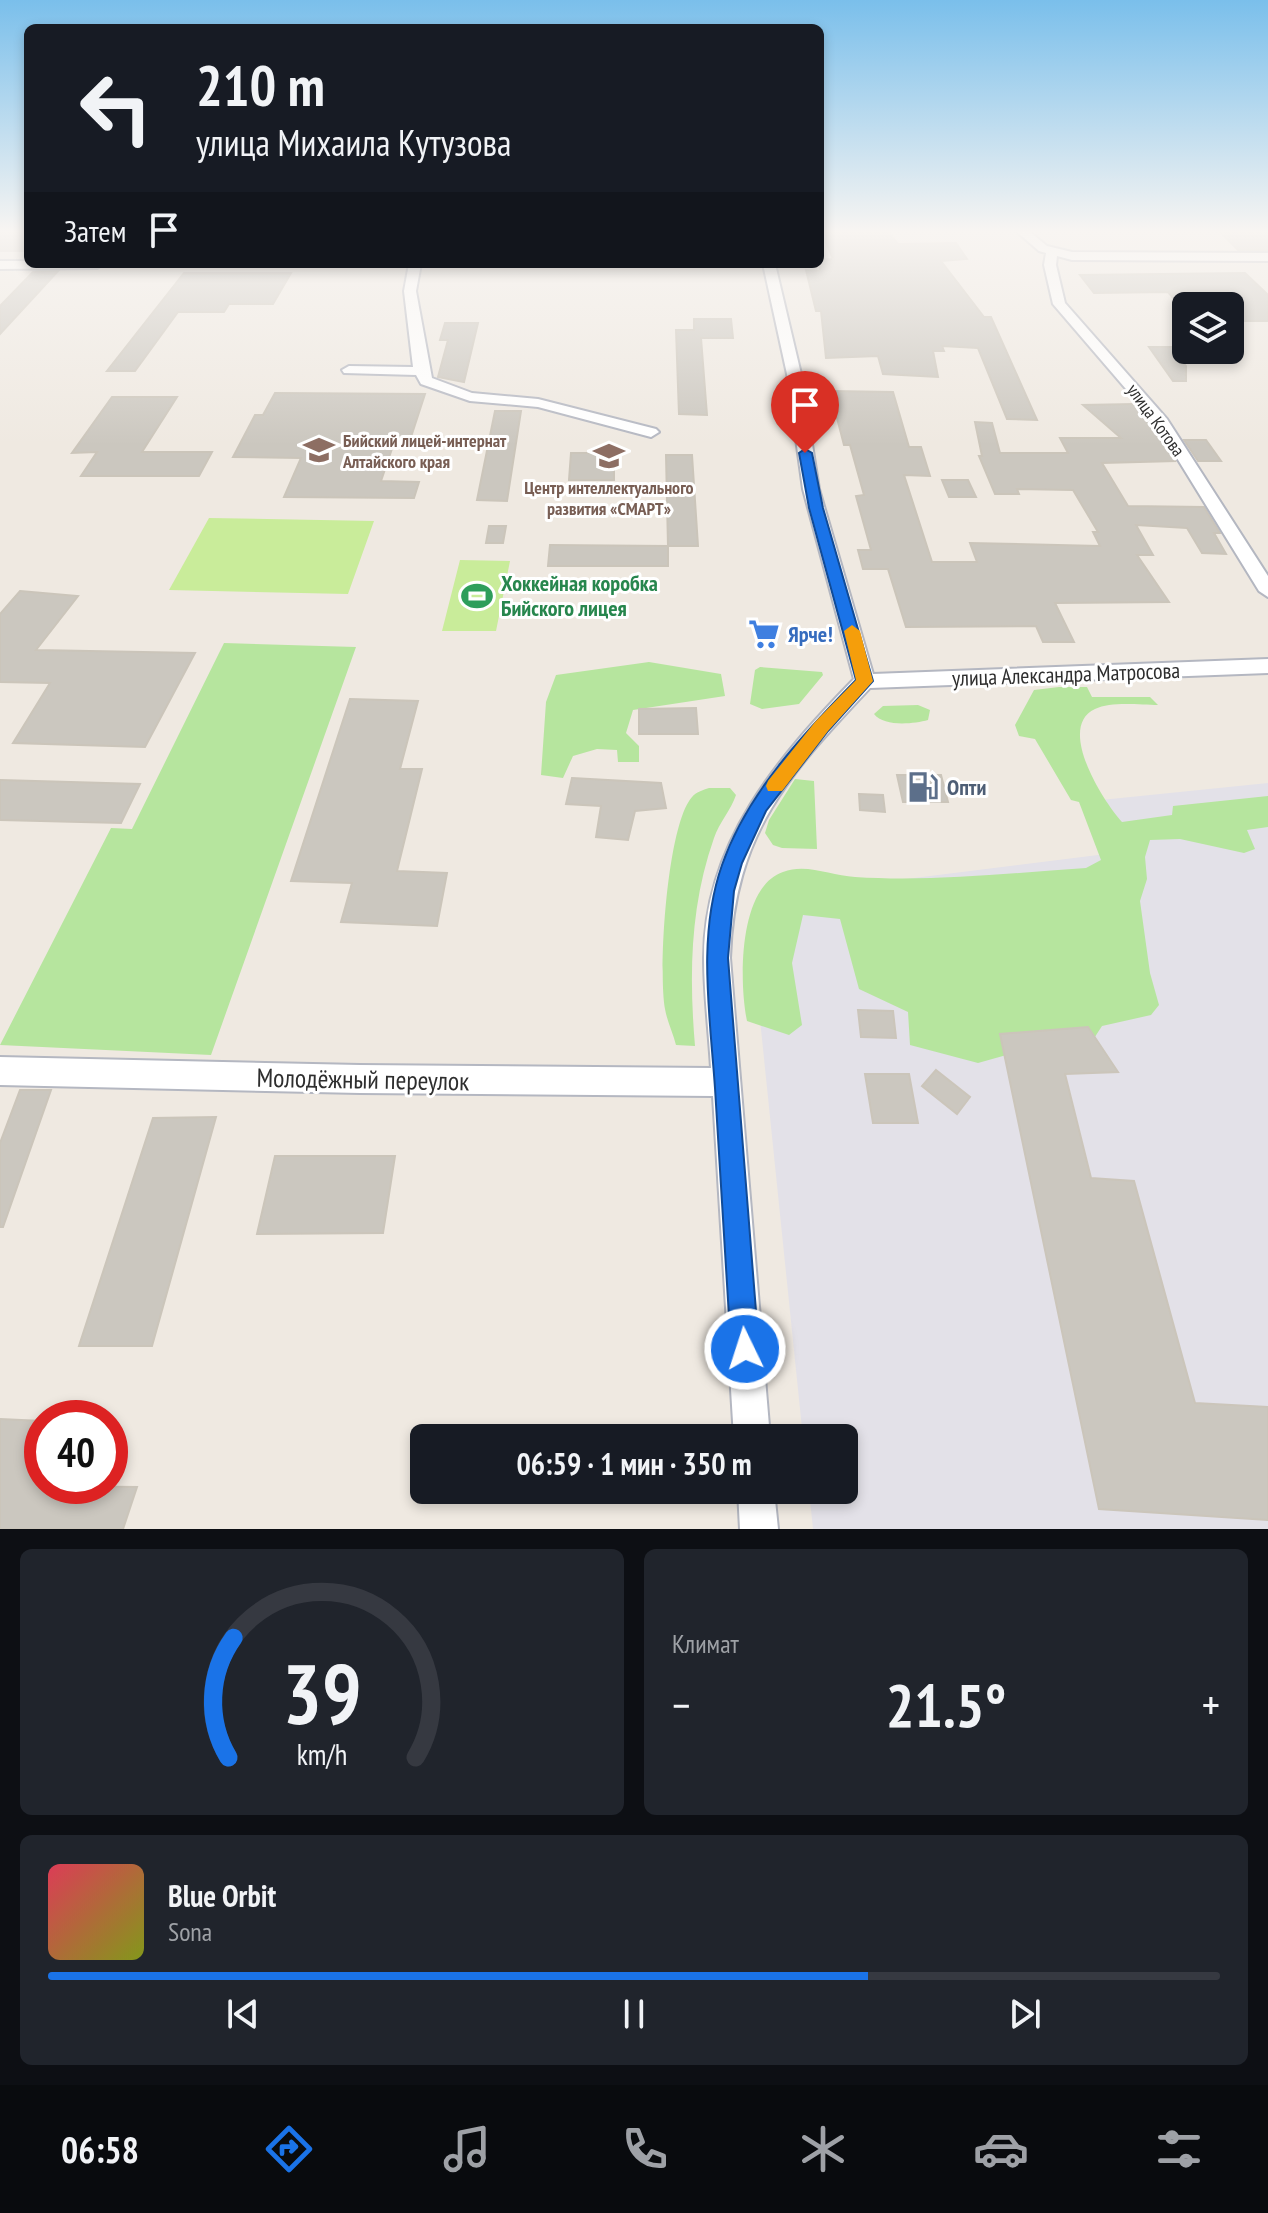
<!DOCTYPE html>
<html lang="ru">
<meta charset="utf-8">
<style>
body{margin:0;font-family:"PT Sans Narrow",sans-serif;background:#20242c;color:#f1f3f6;height:100vh;display:flex;flex-direction:column;font-size:30px;white-space:nowrap}
*{box-sizing:border-box;margin:0}
p{font-size:26px;color:#9ea1a6}
.icon{flex:none;width:44px;height:44px;fill:none;stroke:currentColor;stroke-width:2;stroke-linecap:round;stroke-linejoin:round}
.map{position:relative;height:1529px;overflow:hidden}
.sheet{display:flex;flex-direction:column;gap:20px;padding:20px;background:#0d0f14;flex:1}
.sheet>*{flex:none}
.top-card{position:absolute;left:24px;top:24px;width:800px;height:244px;border-radius:12px;box-shadow:0 4px 12px #0003;background:#171b24;color:#f1f3f6;overflow:hidden}
.fabs{position:absolute;left:1172px;top:292px;display:grid;gap:16px}
.fabs a{display:grid;place-items:center;width:72px;height:72px;border-radius:12px;background:#171b24;box-shadow:0 4px 12px #0003;font-size:40px}
.speed{position:absolute;left:24px;top:1400px;display:flex;gap:16px;font-size:40px;font-weight:700;text-align:center}
.speed>*{display:grid;place-content:center;width:104px;height:104px;border-radius:50%;background:#171b24;box-shadow:0 4px 12px #0003;line-height:1}
.speed .limit{border:12px solid #d22;background:#fff;color:#111}
.pin{position:absolute;display:grid;place-items:center;width:68px;height:68px;color:#fff;margin:-82px -34px;border-radius:50% 50% 50% 0;rotate:-45deg;box-shadow:0 0 8px #0007}
.pin .icon{rotate:45deg}
.me{position:absolute;width:88px;margin:-44px;rotate:356deg;stroke-linejoin:round;filter:drop-shadow(0 0 6px #0008)}
.turn{display:flex;align-items:center;gap:28px;height:168px;padding:0 40px;font-size:36px}
.turn .icon{width:104px;height:104px;stroke-width:2.5}
.turn b{display:block;font-size:56px;line-height:68px}
.then{display:flex;align-items:center;height:76px;padding:0 40px;background:#0003;gap:16px;font-size:30px}
.big{font-size:60px;font-weight:700;line-height:1.1}
.sheet .tile{flex:1;display:flex;flex-direction:column;justify-content:center;gap:12px;min-width:0;padding:0 28px;border-radius:12px;background:#20242c}
.sheet .dial{align-items:center;gap:0}
.dial svg{height:208px;overflow:visible;fill:none;stroke:#363941;stroke-width:7;stroke-linecap:round;text-anchor:middle}
.dial text{fill:#f1f3f6;stroke:none}
.song{display:flex;align-items:center;gap:24px}
.cover{width:96px;height:96px;border-radius:12px;background:linear-gradient(135deg,hsl(350 70% 55%),hsl(70 70% 35%))}
.played{height:8px;border-radius:4px;background:linear-gradient(90deg,#1a73e8 70%,#363941 70%)}
.keys{display:flex;justify-content:space-around;direction:ltr}
.heat{display:flex;justify-content:space-between;align-items:center;font-size:44px;direction:ltr}
.sheet .tiles{flex:1;display:grid;gap:20px;grid-template-columns:1fr 1fr}
.tile:last-child{grid-column:span 2}
.trip{position:absolute;left:410px;top:1424px;width:448px;height:80px;border-radius:12px;background:#171b24;box-shadow:0 4px 12px #0003;font-weight:700;line-height:80px;text-align:center}
.tab-bar{display:flex;height:128px;justify-content:space-around;align-items:center;background:#090b0e;color:#9ea1a6}
.tab-bar .icon{width:56px;height:56px}
.tab-bar .current{color:#1a73e8}
.tab-bar b{font-size:36px;color:#f1f3f6}
.map>svg:first-child{display:block}
.industrial{fill:#e3e1e8}
.green{fill:#b6e59e}
.pitch{fill:#c9ec9a}
.building{fill:#cbc7bf;stroke:#cbc5ba;stroke-width:2}
.lines{fill:none;stroke-linecap:round;stroke-linejoin:round}
.minor-casing{stroke:#b4b7c1;stroke-width:4}
.minor{fill:#fff;fill-rule:evenodd}
.route{fill:#1a73e8;stroke:#114b97;stroke-width:2}
.slow{fill:#f59e0b}
.labels{text-anchor:middle;dominant-baseline:central;stroke-width:6;stroke-linejoin:round;paint-order:stroke}
.far-street-label{font-size:18px;fill:#2e2e2e;stroke:#fff}
.far-education-label{font-size:18px;font-weight:bold;fill:#785e54;stroke:#fff;text-anchor:start}
.leisure-label{font-size:22px;font-weight:bold;fill:#27864d;stroke:#fff;text-anchor:start}
.shop-label{font-size:22px;font-weight:bold;fill:#366cbe;stroke:#fff;text-anchor:start}
.street-label{font-size:22px;fill:#2e2e2e;stroke:#fff}
.service-label{font-size:22px;font-weight:bold;fill:#4e5e75;stroke:#fff;text-anchor:start}
.near-street-label{font-size:26px;fill:#2e2e2e;stroke:#fff}
</style>
<div class="map">
<svg width="1268" height="1529" viewBox="0 0 1268 1529">
<rect width="100%" height="100%" fill="#efe9e1"/>
<path class="industrial" d="M 1268,783 L 1268,1529 L 813,1529 L 809,1490 L 844,1490 L 844,1438 L 803,1438 L 754,961 L 762,897 L 1122,852 L 1101,800 Z"/>
<path class="green" d="M 224,643 L 356,647 L 211,1055 L 0,1045 L 111,828 L 132,829 Z
M 649,662 L 721,674 L 725,696 L 633,710 L 626,733 L 639,746 L 639,762 L 618,762 L 617,750 L 597,749 L 573,756 L 563,778 L 541,775 L 546,702 L 556,675 Z
M 760,667 L 822,672 L 823,675 L 799,704 L 762,709 L 750,704 L 755,670 Z
M 1059,687 L 1087,687 L 1092,697 L 1150,697 L 1158,705 C 1140,705 1111,701 1095,709 C 1056,727 1103,801 1122,822 L 1172,815 L 1173,806 L 1268,796 L 1268,827 L 1247,830 L 1255,849 L 1244,853 L 1180,839 L 1150,840 L 1145,857 L 1147,879 L 1140,901 L 1150,973 L 1159,1005 L 1151,1015 L 1102,1026 L 1089,1046 L 1039,1046 L 978,1063 L 910,1045 L 908,1012 L 859,989 L 840,919 L 803,915 L 792,963 L 802,1025 L 789,1035 L 747,1021 C 739,983 738,887 783,872 C 807,863 831,876 855,877 C 931,882 1010,873 1086,868 L 1101,860 L 1079,802 L 1071,800 L 1035,739 L 1019,736 L 1015,725 L 1034,690 Z
M 918,705 L 930,710 L 928,720 C 913,724 884,727 874,714 L 883,706 Z
M 795,779 L 814,781 L 817,849 L 782,848 L 773,845 L 765,833 L 769,820 Z
M 709,788 L 730,788 L 736,795 C 731,810 719,823 714,838 C 690,906 689,975 695,1046 L 676,1045 C 673,1033 667,1021 665,1009 C 658,971 667,825 692,797 C 696,792 703,790 709,788 Z"/>
<path class="pitch" d="M 209,518 L 374,521 L 348,594 L 169,590 Z
M 460,560 L 510,561 L 496,631 L 442,631 Z"/>
<path class="building" d="M 0,231 L 28,231 L 28,251 L 0,251 Z
M 827,231 L 888,231 L 898,244 L 956,243 L 967,259 L 941,261 L 984,317 L 991,317 L 1037,420 L 1007,419 L 978,348 L 942,346 L 944,351 L 933,351 L 938,377 L 883,374 L 878,356 L 826,358 L 821,311 L 816,311 L 806,270 L 820,271 L 820,260 L 833,259 L 826,242 Z
M 1219,231 L 1268,231 L 1268,250 L 1238,250 Z
M 58,271 L 0,334 L 0,306 L 33,272 Z
M 184,273 L 291,273 L 273,304 L 229,304 L 224,312 L 178,312 L 135,371 L 107,371 Z
M 1245,273 L 1268,295 L 1268,321 L 1230,321 L 1230,291 L 1186,292 L 1186,313 L 1168,292 L 1094,293 L 1080,275 Z
M 694,319 L 731,319 L 733,338 L 701,338 L 707,415 L 679,414 L 676,330 L 694,330 Z
M 445,323 L 478,323 L 464,382 L 438,377 L 448,340 L 440,340 Z
M 1149,347 L 1172,347 L 1186,366 L 1186,381 L 1173,381 Z
M 830,391 L 893,392 L 909,447 L 921,447 L 930,476 L 904,475 L 932,562 L 977,562 L 970,543 L 1100,546 L 1093,532 L 1098,532 L 1073,490 L 1017,489 L 1019,494 L 995,494 L 979,456 L 982,456 L 975,422 L 992,423 L 1000,453 L 1068,453 L 1060,438 L 1121,438 L 1083,405 L 1135,404 L 1154,426 L 1175,461 L 1102,463 L 1128,506 L 1204,507 L 1220,533 L 1214,533 L 1226,554 L 1202,553 L 1187,528 L 1136,525 L 1153,555 L 1137,555 L 1169,602 L 1055,603 L 1074,642 L 1043,642 L 1036,626 L 906,627 L 888,569 L 863,569 L 858,550 L 871,550 L 856,496 L 864,495 L 850,445 L 844,445 Z
M 275,393 L 425,394 L 411,437 L 396,437 L 381,481 L 419,482 L 414,498 L 284,497 L 301,458 L 233,457 L 255,415 L 263,415 Z
M 112,397 L 177,397 L 142,452 L 212,452 L 199,476 L 81,476 L 97,452 L 72,453 Z
M 495,411 L 521,411 L 507,501 L 477,500 Z
M 1184,440 L 1206,440 L 1221,461 L 1198,461 Z
M 571,453 L 614,453 L 614,480 L 569,480 Z
M 666,455 L 692,455 L 698,546 L 668,546 Z
M 942,480 L 968,480 L 976,497 L 949,497 Z
M 489,526 L 506,526 L 503,543 L 486,543 Z
M 550,545 L 668,546 L 668,566 L 548,566 Z
M 20,591 L 78,596 L 36,650 L 195,653 L 145,747 L 13,743 L 50,683 L 0,682 L 0,614 Z
M 350,699 L 418,701 L 400,769 L 422,769 L 397,871 L 447,873 L 437,926 L 341,922 L 352,883 L 291,881 Z
M 696,708 L 698,734 L 639,734 L 639,709 Z
M 897,775 L 941,775 L 948,802 L 903,802 Z
M 572,778 L 661,783 L 666,808 L 635,811 L 628,840 L 596,837 L 601,806 L 566,804 Z
M 0,780 L 140,784 L 121,823 L 0,820 Z
M 859,794 L 883,795 L 885,812 L 860,810 Z
M 858,1010 L 893,1011 L 896,1038 L 861,1037 Z
M 1088,1027 L 1118,1072 L 1065,1074 L 1091,1178 L 1134,1181 L 1195,1403 L 1268,1407 L 1268,1520 L 1099,1509 L 1000,1034 Z
M 936,1070 L 970,1097 L 957,1114 L 922,1086 Z
M 865,1074 L 909,1074 L 918,1123 L 873,1123 Z
M 20,1090 L 51,1090 L 3,1227 L 0,1227 L 0,1143 Z
M 216,1117 L 152,1346 L 79,1346 L 153,1118 Z
M 275,1156 L 395,1156 L 383,1233 L 257,1234 Z
M 0,1419 L 42,1421 L 42,1486 L 137,1487 L 123,1529 L 0,1529 Z"/>
<g class="lines">
<defs>
<path id="minor" d="M 1016,231 L 1029,231 L 1047,246 L 1072,252 L 1268,253 L 1268,261 L 1072,260 L 1057,256 L 1056,265 L 1065,303 L 1167,419 L 1268,576 L 1268,597 L 1259,591 L 1156,424 L 1053,304 L 1044,265 L 1046,253 L 1039,251 Z
M 0,261 L 28,261 L 28,264 L 103,264 L 97,268 L 0,269 Z
M 409,264 L 421,264 L 416,291 L 432,378 L 472,393 L 538,399 L 656,429 L 659,432 L 651,437 L 538,407 L 470,401 L 421,384 L 416,375 L 344,373 L 342,370 L 349,366 L 413,367 L 404,291 Z
M 763,264 L 775,264 L 801,374 L 819,489 L 873,674 L 1268,659 L 1268,673 L 870,688 C 789,774 734,834 730,958 L 770,1438 L 734,1438 L 713,1096 L 360,1093 L 0,1085 L 0,1057 L 360,1065 L 711,1068 C 709,1032 704,994 704,958 C 704,843 778,757 854,679 L 803,489 L 787,374 Z
M 738,1490 L 774,1490 L 778,1529 L 740,1529 Z"/>
</defs>
<use href="#minor" class="minor-casing"/>
<use href="#minor" class="minor"/>
</g>
<linearGradient id="sky" x2="0" y2="1"><stop stop-color="#7abfeb"/><stop offset="0.52" stop-color="#f8f5f2"/><stop offset="1" stop-color="#f8f5f2" stop-opacity="0"/></linearGradient>
<rect width="1268" height="445" fill="url(#sky)"/>
<path class="route" d="M 805,449 L 812,453 L 823,508 L 873,681 L 828,731 L 766,811 L 742,863 L 734,891 L 728,958 L 759,1349 L 755,1359 L 745,1363 L 735,1359 L 731,1349 C 726,1262 720,1175 715,1088 C 710,1015 697,936 722,865 C 747,793 803,734 856,680 L 809,508 L 799,453 Z"/>
<path class="slow" d="M 852,625 L 860,631 L 873,681 L 828,731 L 782,791 L 768,791 L 766,786 L 768,781 L 815,722 L 856,680 L 844,631 Z"/>
<defs>
<symbol id="school-bare" viewBox="-9 -9 18 18"><path d="M0-5L7-2L0 1L-7-2ZM-4 1L0 2.5L4 1V4Q0 6-4 4Z" fill="#8d6e63" stroke="#fff" stroke-width="2.5" paint-order="stroke"/></symbol>
<symbol id="stadium-bare" viewBox="-9 -9 18 18"><path d="M0-5a6.5 5 0 1 0 0 10a6.5 5 0 1 0 0-10ZM-3.5-1.8h7v3.6h-7Z" fill="#2e9e5b" stroke="#fff" stroke-width="2.5" paint-order="stroke"/></symbol>
<symbol id="supermarket-bare" viewBox="-9 -9 18 18"><path d="M-6-5.5h2.5l.6 2H6L4.5 2H-2.5L-4.4-4H-6ZM-1.5 3.2a1.3 1.3 0 1 0 .1 0ZM3 3.2a1.3 1.3 0 1 0 .1 0Z" fill="#3f7fe0" stroke="#fff" stroke-width="2.5" paint-order="stroke"/></symbol>
<symbol id="fuel-bare" viewBox="-9 -9 18 18"><path d="M-5.5-6h7V0h2V4h1.3V-2.5L3-4.5l.8-.8L6-3V5H2.5V1h-1V6h-7ZM-4.2-4.7v3.2H.2V-4.7Z" fill="#5c6f8a" stroke="#fff" stroke-width="2.5" paint-order="stroke"/></symbol>
</defs>
<g fill-rule="evenodd">
<use href="#school-bare" x="297" y="428" width="44" height="44"/>
<use href="#school-bare" x="587" y="434" width="44" height="44"/>
<use href="#stadium-bare" x="455" y="574" width="44" height="44"/>
<use href="#supermarket-bare" x="742" y="612" width="44" height="44"/>
<use href="#fuel-bare" x="901" y="765" width="44" height="44"/>
</g>
<g class="labels">
<g class="far-street-label">
<text transform="translate(1156 420) rotate(54)">улица Котова</text>
</g>
<g class="far-education-label">
<text x="343" y="440">Бийский лицей-интернат<tspan x="343" dy="21">Алтайского края</tspan></text>
<text x="609" y="487" text-anchor="middle">Центр интеллектуального<tspan x="609" dy="21">развития «СМАРТ»</tspan></text>
</g>
<g class="leisure-label">
<text x="501" y="583">Хоккейная коробка<tspan x="501" dy="25">Бийского лицея</tspan></text>
</g>
<g class="shop-label">
<text x="788" y="634">Ярче!</text>
</g>
<g class="street-label">
<text transform="translate(1066 674) rotate(-2)">улица Александра Матросова</text>
</g>
<g class="service-label">
<text x="947" y="787">Опти</text>
</g>
<g class="near-street-label">
<text transform="translate(363 1079) rotate(1)">Молодёжный переулок</text>
</g>
</g>
</svg>
<div class="fabs">
<a><svg class="icon" aria-label="layers" viewBox="0 0 24 24"><path d="M12 4l9 5-9 5-9-5zM3 14l9 5 9-5"/></svg></a>
</div>
<div class="speed"><div class="limit">40</div></div>
<div class="pin" style="left:805px;top:453px;background:#d93025"><svg class="icon" aria-label="arrive" viewBox="0 0 24 24"><path d="M6 21V4h12l-3 4 3 4H6"/></svg></div>
<svg class="me" style="left:745px;top:1349px" viewBox="-20 -20 40 40"><circle r="17" fill="#1a73e8" stroke="#fff" stroke-width="3"/><path d="M0-11L8 9 0 5-8 9z" fill="#fff"/></svg>
<div class="trip">06:59 · 1 мин · 350 m</div>
<div class="top-card">
<div class="turn"><svg class="icon" aria-label="left" viewBox="0 0 24 24"><path d="M17 20v-9H6M10 6l-5 5 5 5"/></svg><div><b>210 m</b>улица Михаила Кутузова</div></div>
<div class="then">Затем<svg class="icon" aria-label="arrive" viewBox="0 0 24 24"><path d="M6 21V4h12l-3 4 3 4H6"/></svg></div>
</div>
</div>
<section class="sheet">
<div class="tiles">
<div class="tile dial"><svg viewBox="0 0 100 80">
<path d="M14 69A42 42 0 1 1 86 69"/>
<path d="M14 69A42 42 0 0 1 16 23" stroke="#1a73e8"/>
<text x="50" y="56" font-size="32" font-weight="700">39</text>
<text x="50" y="72" font-size="11">km/h</text>
</svg></div>
<div class="tile"><p>Климат</p>
<div class="heat"><a>−</a><b class="big">21.5°</b><a>+</a></div>
</div>
<div class="tile">
<div class="song"><i class="cover"></i><div><b>Blue Orbit</b><p>Sona</p></div></div>
<div class="played"></div>
<div class="keys"><svg class="icon" aria-label="previous" viewBox="0 0 24 24"><path d="M18 5L8 12l10 7zM5 5v14"/></svg><svg class="icon" aria-label="pause" viewBox="0 0 24 24"><path d="M8 5v14M16 5v14"/></svg><svg class="icon" aria-label="next" viewBox="0 0 24 24"><path d="M6 5l10 7-10 7zM19 5v14"/></svg></div>
</div>
</div>
</section>
<nav class="tab-bar">
<b>06:58</b>
<svg class="icon current" aria-label="directions" viewBox="0 0 24 24"><path d="M12 3l9 9-9 9-9-9zM9 14v-3h6M13 9l2 2-2 2"/></svg>
<svg class="icon" aria-label="music" viewBox="0 0 24 24"><path d="M9 18V5l10-2v13"/><circle cx="6" cy="18" r="3"/><circle cx="16" cy="16" r="3"/></svg>
<svg class="icon" aria-label="phone" viewBox="0 0 24 24"><path d="M5 4h4l2 5-3 2q2 4 5 5l2-3 5 2v4C11 20 4 13 5 4z"/></svg>
<svg class="icon" aria-label="climate" viewBox="0 0 24 24"><path d="M12 3v18M4 7l16 10M4 17L20 7"/></svg>
<svg class="icon" aria-label="car" viewBox="0 0 24 24"><path d="M5 17H2v-5l4-1 3-4h7l3 4 3 1v5h-3M9 17h6M6 11h13"/><circle cx="7" cy="17" r="2"/><circle cx="17" cy="17" r="2"/></svg>
<svg class="icon" aria-label="filters" viewBox="0 0 24 24"><path d="M4 7h16M4 17h16"/><circle cx="9" cy="7" r="2"/><circle cx="15" cy="17" r="2"/></svg>
</nav>
